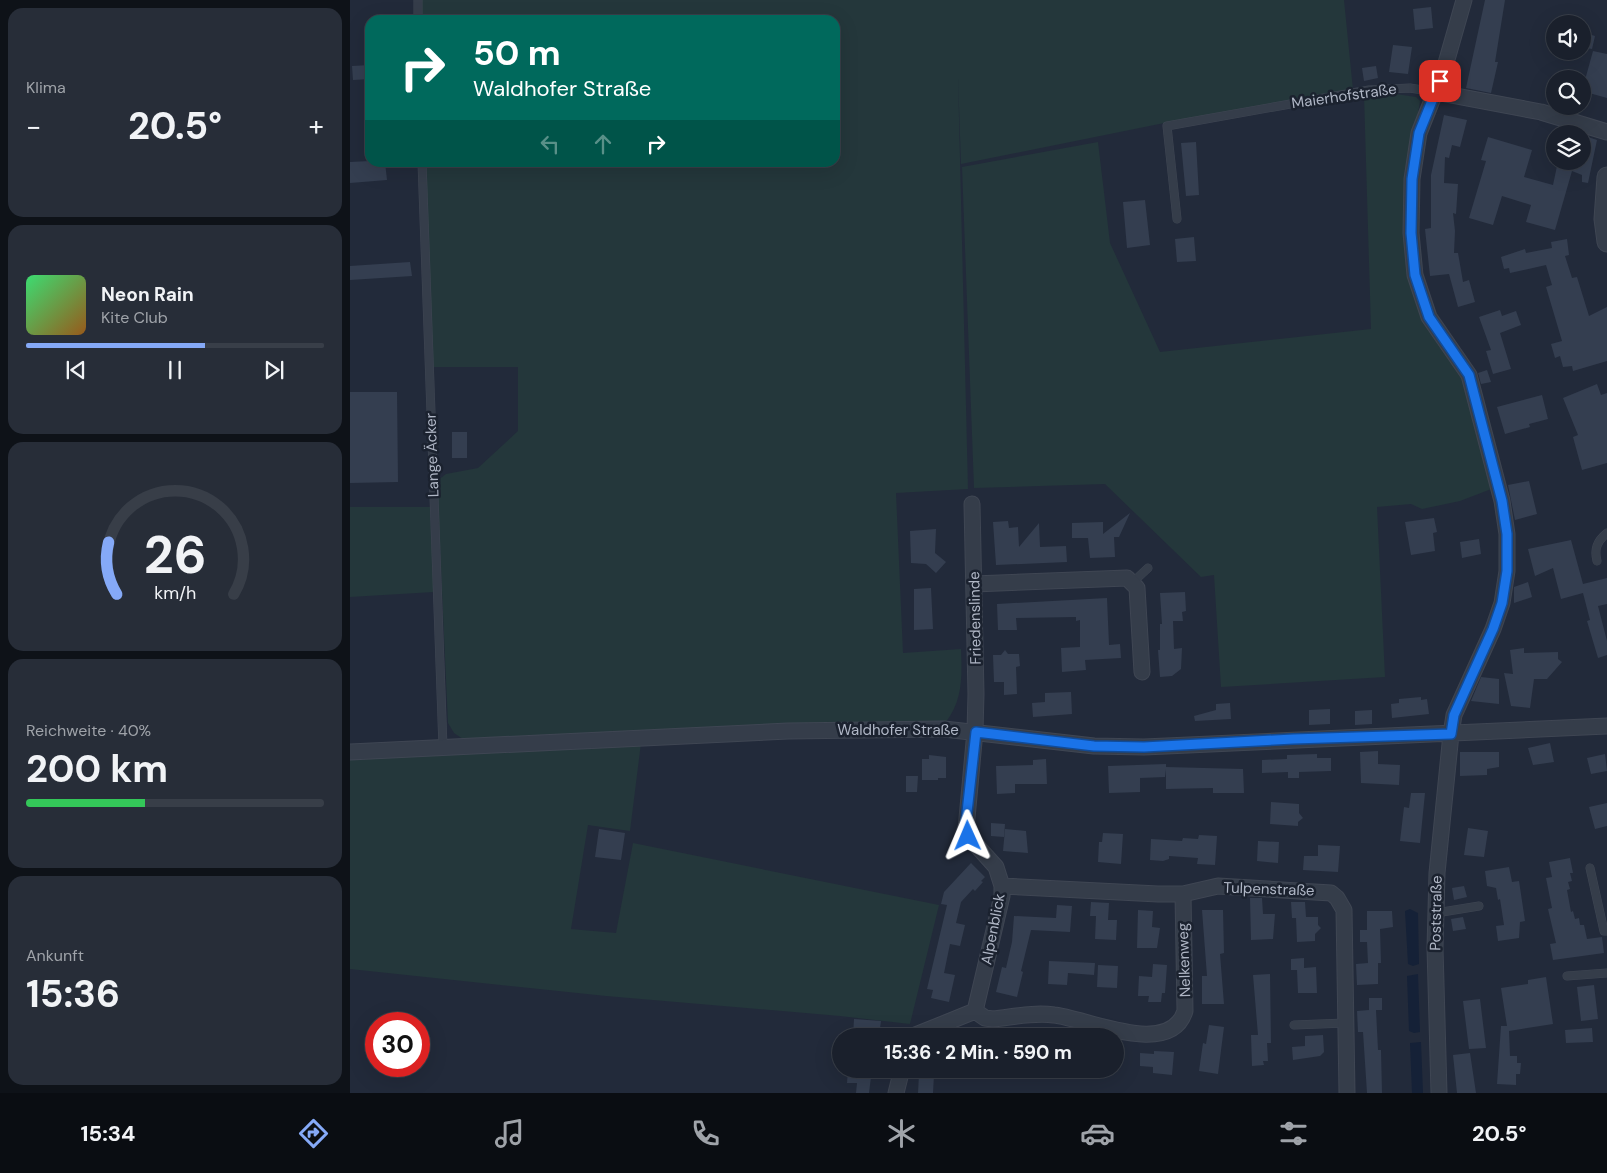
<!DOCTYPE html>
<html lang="de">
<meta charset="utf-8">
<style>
body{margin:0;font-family:"DM Sans",sans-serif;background:#272d38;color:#f1f3f6;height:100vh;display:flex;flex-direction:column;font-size:19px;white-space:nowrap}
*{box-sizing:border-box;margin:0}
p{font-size:16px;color:#9fa3a9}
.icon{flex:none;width:28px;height:28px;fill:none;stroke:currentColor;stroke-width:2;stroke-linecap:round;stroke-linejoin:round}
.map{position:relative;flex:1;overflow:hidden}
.drawer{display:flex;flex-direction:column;gap:8px;padding:8px;background:#0e1218;width:350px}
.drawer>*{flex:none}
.hud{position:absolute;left:15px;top:15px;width:475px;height:152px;border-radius:15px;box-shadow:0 5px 20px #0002,0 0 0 1px #383e48;background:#00695c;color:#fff;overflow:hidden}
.buttons{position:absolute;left:1196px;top:15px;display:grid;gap:10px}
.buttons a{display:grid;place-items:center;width:45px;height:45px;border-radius:50%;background:#1a202c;box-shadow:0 5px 20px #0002,0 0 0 1px #383e48;font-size:25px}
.speed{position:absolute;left:15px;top:1012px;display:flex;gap:10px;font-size:25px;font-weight:700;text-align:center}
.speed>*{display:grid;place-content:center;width:65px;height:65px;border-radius:50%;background:#1a202c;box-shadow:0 5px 20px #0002,0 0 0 1px #383e48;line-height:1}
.speed .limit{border:8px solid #d22;background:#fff;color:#111}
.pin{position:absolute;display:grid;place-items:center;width:42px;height:42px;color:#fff;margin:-21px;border-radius:10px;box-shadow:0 2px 8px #0006}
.me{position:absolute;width:55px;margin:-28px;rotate:359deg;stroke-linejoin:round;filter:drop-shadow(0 0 4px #0008)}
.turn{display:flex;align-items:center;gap:18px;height:105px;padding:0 25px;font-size:22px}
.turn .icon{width:65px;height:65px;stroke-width:2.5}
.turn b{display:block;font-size:35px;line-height:42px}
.lanes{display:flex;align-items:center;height:48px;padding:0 25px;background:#0003;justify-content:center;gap:25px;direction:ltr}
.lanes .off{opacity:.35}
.big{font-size:38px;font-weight:700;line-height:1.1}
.drawer .widget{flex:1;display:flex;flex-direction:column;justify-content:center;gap:8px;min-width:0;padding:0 18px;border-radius:15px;background:#272d38}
.drawer .dial{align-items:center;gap:0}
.dial svg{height:130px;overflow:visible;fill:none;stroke:#383e48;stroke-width:7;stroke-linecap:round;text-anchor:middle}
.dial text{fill:#f1f3f6;stroke:none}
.song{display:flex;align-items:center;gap:15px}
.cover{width:60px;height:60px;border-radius:8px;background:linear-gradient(135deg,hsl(140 70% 55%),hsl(30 70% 35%))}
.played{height:5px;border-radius:2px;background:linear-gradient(90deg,#85a9f7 60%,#383e48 60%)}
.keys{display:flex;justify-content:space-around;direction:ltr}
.heat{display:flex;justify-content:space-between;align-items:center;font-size:28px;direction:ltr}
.charge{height:8px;border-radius:4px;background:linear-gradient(90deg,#34c759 40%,#383e48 0)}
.trip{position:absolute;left:482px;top:1028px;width:292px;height:50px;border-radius:25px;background:#1a202c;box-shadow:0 5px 20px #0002,0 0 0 1px #383e48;font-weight:700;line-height:50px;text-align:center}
.dock{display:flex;height:80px;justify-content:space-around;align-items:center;background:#0a0d12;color:#9fa3a9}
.dock .icon{width:35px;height:35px}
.dock .current{color:#85a9f7}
.dock b{font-size:22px;color:#f1f3f6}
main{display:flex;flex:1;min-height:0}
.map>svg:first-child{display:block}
.green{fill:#24373b}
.water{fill:#152137}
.building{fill:#343e50}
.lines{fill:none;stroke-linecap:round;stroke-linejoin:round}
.service-casing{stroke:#3f4653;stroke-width:9}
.minor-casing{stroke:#3f4653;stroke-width:17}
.tertiary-casing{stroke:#3f4653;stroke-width:21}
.service{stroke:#353d4a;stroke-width:8}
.minor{stroke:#353d4a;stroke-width:15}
.tertiary{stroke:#353d4a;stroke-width:19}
.route-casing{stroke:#114b97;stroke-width:12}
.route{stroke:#1a73e8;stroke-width:9}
.labels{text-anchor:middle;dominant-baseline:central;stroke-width:5;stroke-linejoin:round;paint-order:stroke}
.street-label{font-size:15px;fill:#b0b7c6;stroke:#1b222f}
</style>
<main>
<section class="drawer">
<div class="widget"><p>Klima</p>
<div class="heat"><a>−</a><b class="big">20.5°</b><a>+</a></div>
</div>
<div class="widget">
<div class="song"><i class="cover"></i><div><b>Neon Rain</b><p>Kite Club</p></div></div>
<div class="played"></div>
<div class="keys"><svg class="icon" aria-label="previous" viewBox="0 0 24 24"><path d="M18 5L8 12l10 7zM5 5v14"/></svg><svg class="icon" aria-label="pause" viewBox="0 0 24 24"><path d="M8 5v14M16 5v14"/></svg><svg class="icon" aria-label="next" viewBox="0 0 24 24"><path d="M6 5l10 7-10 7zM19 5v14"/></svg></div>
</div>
<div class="widget dial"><svg viewBox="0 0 100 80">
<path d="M14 69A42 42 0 1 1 86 69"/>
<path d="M14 69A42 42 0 0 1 9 37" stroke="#85a9f7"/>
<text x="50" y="56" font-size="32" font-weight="700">26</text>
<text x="50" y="72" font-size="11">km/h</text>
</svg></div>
<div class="widget"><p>Reichweite · 40%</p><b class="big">200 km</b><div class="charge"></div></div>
<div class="widget"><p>Ankunft</p><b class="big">15:36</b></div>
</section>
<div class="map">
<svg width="1257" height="1093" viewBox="0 0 1257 1093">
<rect width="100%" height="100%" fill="#222a3a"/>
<path class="green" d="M 71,0 L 994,0 L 1003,90 L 834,119 L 611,164 L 608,77 L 618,489 L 546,493 L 553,653 L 611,649 C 612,676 613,700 596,722 L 299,730 L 113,739 L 104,733 L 98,723 L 87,481 L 96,474 L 128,468 L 168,431 L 168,367 L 82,367 L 76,163 L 485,162 L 485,20 L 72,20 Z
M 1039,93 L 1066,97 L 1070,101 L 1061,156 L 1059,255 L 1115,377 L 1144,488 L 1110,501 L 1072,509 L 1061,504 L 1027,507 L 1035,677 L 871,687 L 864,575 L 851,577 L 755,484 L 624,488 L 612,167 L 748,142 L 760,243 L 810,352 L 1021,329 L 1014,95 Z
M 0,507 L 80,507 L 84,592 L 0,597 Z
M 291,743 L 280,831 L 238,825 L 221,929 L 266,933 L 283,843 L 589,905 L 560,1024 L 490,1016 L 256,996 L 0,969 L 0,757 Z"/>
<path class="water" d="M 1060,909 L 1068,913 L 1069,964 L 1063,966 L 1058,964 L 1055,911 Z
M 1068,974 L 1070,1032 L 1064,1033 L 1059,1031 L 1057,976 Z
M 1071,1042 L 1073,1093 L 1062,1093 L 1060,1043 Z"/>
<path class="building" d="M 1135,0 L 1155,0 L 1145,62 L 1148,62 L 1141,93 L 1116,88 Z
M 1081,7 L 1083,28 L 1065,30 L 1063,9 Z
M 1232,32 L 1245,36 L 1242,49 L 1232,47 Z
M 1043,45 L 1062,47 L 1058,74 L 1039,72 Z
M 1243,51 L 1257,54 L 1257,98 L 1232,91 L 1232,79 L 1235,80 Z
M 20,65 L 20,79 L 3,80 L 2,66 Z
M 1026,66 L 1028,78 L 1014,81 L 1012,68 Z
M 1094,115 L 1117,120 L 1110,147 L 1102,145 L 1099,158 L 1095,157 L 1094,183 L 1108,184 L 1106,214 L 1103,213 L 1105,231 L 1104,253 L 1108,253 L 1113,282 L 1119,280 L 1125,302 L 1108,307 L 1099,274 L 1080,276 L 1075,229 L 1081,228 L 1081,175 Z
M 1232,135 L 1247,140 L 1238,183 L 1232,182 L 1232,175 L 1222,171 L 1205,230 L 1176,222 L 1181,205 L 1152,196 L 1143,225 L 1119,218 L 1136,161 L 1131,160 L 1138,137 L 1182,150 L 1174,177 L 1203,185 L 1207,166 L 1199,161 L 1232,161 Z
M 846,142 L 849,195 L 836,196 L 831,143 Z
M 20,161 L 20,162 L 35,162 L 37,180 L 0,183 L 0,162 Z
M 795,200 L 800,245 L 777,248 L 773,202 Z
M 844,237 L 846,261 L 827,262 L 825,239 Z
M 1217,239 L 1219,255 L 1215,256 L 1222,278 L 1227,277 L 1239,316 L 1257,307 L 1257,361 L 1223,371 L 1222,366 L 1213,367 L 1210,356 L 1205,358 L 1201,344 L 1212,341 L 1196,287 L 1202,285 L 1196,265 L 1160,273 L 1159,268 L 1154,269 L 1151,257 L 1175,249 L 1176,253 L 1202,248 L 1201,242 Z
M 60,262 L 62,276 L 0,280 L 0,266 Z
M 1150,310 L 1152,316 L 1166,311 L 1171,325 L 1150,333 L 1161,369 L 1143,374 L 1136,351 L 1141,350 L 1129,317 Z
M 1137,370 L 1141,382 L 1131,384 L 1128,373 Z
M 1247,384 L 1251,395 L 1257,393 L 1257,463 L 1232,470 L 1223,437 L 1228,435 L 1213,398 Z
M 0,392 L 47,392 L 48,482 L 0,483 Z
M 1192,395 L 1198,419 L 1179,424 L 1180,427 L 1155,434 L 1147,407 Z
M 102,432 L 117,432 L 117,458 L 102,458 Z
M 1179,481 L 1187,514 L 1165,520 L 1158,485 Z
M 780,513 L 769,537 L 764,537 L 765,557 L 740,558 L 738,538 L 722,538 L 722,523 L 753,522 L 753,534 Z
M 1084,518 L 1087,532 L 1083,533 L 1085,551 L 1061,555 L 1055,522 Z
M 658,521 L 659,528 L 668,527 L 669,547 L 689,523 L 690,547 L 716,546 L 717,562 L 646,565 L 643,522 Z
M 586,529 L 585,553 L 596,562 L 586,573 L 576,564 L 561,563 L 560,531 Z
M 1129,539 L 1131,554 L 1112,558 L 1110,542 Z
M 1221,540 L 1233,584 L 1257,578 L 1257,604 L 1248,606 L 1257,641 L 1257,655 L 1248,658 L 1237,621 L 1240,620 L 1233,593 L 1211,599 L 1203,568 L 1185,576 L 1178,549 Z
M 1178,582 L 1182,597 L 1164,603 L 1164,587 Z
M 581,588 L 583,629 L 564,630 L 564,589 Z
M 835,592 L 836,611 L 832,612 L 833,621 L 823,621 L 824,649 L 832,648 L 831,669 L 822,676 L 810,677 L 808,650 L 810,650 L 810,624 L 812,624 L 810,593 Z
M 757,598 L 759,645 L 770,644 L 771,658 L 735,660 L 736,670 L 712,672 L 711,648 L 730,647 L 730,620 L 726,621 L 726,617 L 666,618 L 667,630 L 648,630 L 647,604 Z
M 1174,648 L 1174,653 L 1208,652 L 1208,659 L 1212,662 L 1197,679 L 1184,679 L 1180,708 L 1161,706 L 1154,673 L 1163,674 L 1160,650 Z
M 655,650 L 658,654 L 669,654 L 670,666 L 666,667 L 667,694 L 654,695 L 654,682 L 644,682 L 643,655 L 651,655 Z
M 1131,677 L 1149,679 L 1149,704 L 1121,701 Z
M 721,692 L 722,714 L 683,717 L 682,703 L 695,702 L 695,693 Z
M 1071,697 L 1071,700 L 1077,699 L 1079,714 L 1042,718 L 1041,704 L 1049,703 L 1049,699 Z
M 880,703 L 881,719 L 845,721 L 844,716 L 866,710 L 866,704 Z
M 980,709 L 980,724 L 959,725 L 959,710 Z
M 1022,710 L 1022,724 L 1005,725 L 1005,711 Z
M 1200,743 L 1204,762 L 1183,765 L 1178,748 Z
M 1028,751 L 1028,764 L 1050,765 L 1049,785 L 1011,783 L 1010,752 Z
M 1110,752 L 1149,752 L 1149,767 L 1137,769 L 1137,775 L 1110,776 Z
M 967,754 L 967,758 L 981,758 L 981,771 L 949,772 L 949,778 L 938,778 L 938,772 L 912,773 L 912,760 L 937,759 L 937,755 Z
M 1255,754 L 1257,771 L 1241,774 L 1237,758 Z
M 579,755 L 596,757 L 596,778 L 588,778 L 588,780 L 572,780 L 572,759 L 579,759 Z
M 696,759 L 697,784 L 665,784 L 665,793 L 647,794 L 646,766 L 683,765 L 683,760 Z
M 816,764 L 816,767 L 893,769 L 894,793 L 863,793 L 863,788 L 816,789 L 816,769 L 815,777 L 790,778 L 790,792 L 759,793 L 758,766 Z
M 556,776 L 568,776 L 567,792 L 556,792 Z
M 1061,793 L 1075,793 L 1070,843 L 1050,841 L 1054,807 L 1059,808 Z
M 921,802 L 949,804 L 949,813 L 953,818 L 948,822 L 948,826 L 920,824 Z
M 1257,803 L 1257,826 L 1245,829 L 1239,807 Z
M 641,823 L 655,824 L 654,837 L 641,836 Z
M 1118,828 L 1138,831 L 1134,857 L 1114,855 Z
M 249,829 L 275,833 L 271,860 L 245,857 Z
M 655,829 L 676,831 L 678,853 L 653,851 Z
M 753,833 L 773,834 L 771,864 L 748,862 L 749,842 L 752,842 Z
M 849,835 L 867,836 L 865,865 L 847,864 L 848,858 L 819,856 L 819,859 L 813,861 L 800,860 L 801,839 L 832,841 L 833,838 L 848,839 Z
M 908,841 L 929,842 L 928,863 L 907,861 Z
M 968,845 L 990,846 L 988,872 L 953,870 L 954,856 L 968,856 Z
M 1220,858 L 1223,873 L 1220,873 L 1222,881 L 1218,882 L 1220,889 L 1217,890 L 1221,912 L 1223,911 L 1225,919 L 1229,918 L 1230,925 L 1234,925 L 1237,939 L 1252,937 L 1254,953 L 1203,960 L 1200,944 L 1206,943 L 1198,909 L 1202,908 L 1196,878 L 1202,877 L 1199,862 Z
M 621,863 L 635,877 L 631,881 L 633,882 L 625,891 L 623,889 L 611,902 L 606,923 L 615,925 L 610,946 L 600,944 L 594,973 L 605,975 L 599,1002 L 581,998 L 583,990 L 577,989 L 597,905 L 591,904 L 594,892 Z
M 1159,867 L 1162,882 L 1169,881 L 1175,921 L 1170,922 L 1169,938 L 1148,941 L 1146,926 L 1154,925 L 1150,899 L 1148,900 L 1146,888 L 1137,886 L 1135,871 Z
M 1114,886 L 1117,897 L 1104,900 L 1102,888 Z
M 900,898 L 912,898 L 913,914 L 925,914 L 923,939 L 901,940 Z
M 741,902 L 759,903 L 758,920 L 767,920 L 766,940 L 745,939 L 746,916 L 740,916 Z
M 941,902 L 955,902 L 956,917 L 968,917 L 968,925 L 971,928 L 965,934 L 965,941 L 947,942 L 946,918 L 942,918 Z
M 707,905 L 722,906 L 720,932 L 681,930 L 671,971 L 673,972 L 667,997 L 646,992 L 652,967 L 656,968 L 662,942 L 664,916 L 706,918 Z
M 788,910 L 803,911 L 802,927 L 810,928 L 807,948 L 787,948 Z
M 852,910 L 873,910 L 874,953 L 870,954 L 874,1004 L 852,1004 L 852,976 L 857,976 Z
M 1017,911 L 1042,911 L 1043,927 L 1030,929 L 1031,963 L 1026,963 L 1028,963 L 1028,984 L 1007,985 L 1006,964 L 1018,963 L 1017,942 L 1010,942 L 1010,930 L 1017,930 Z
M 1113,917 L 1116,929 L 1103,931 L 1101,919 Z
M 954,958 L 954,968 L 966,967 L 967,993 L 948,993 L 947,970 L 941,970 L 941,959 Z
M 699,961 L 745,963 L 744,975 L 718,973 L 717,985 L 698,984 Z
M 803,964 L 817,965 L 815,993 L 812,993 L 811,1002 L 798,1002 L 799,996 L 788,996 L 789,976 L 802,977 Z
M 748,965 L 768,966 L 767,988 L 747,987 Z
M 920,974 L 921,1043 L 917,1043 L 918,1061 L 913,1061 L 914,1065 L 902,1066 L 901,1035 L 908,1035 L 903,975 Z
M 1196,977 L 1203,1024 L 1159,1031 L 1160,1056 L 1167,1056 L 1167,1063 L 1171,1063 L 1170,1074 L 1166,1074 L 1166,1085 L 1147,1084 L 1151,1026 L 1157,1026 L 1151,988 L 1178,984 L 1178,980 Z
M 1244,985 L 1248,1019 L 1231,1021 L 1227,987 Z
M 1019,998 L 1032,998 L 1032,1010 L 1026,1010 L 1028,1050 L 1031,1050 L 1032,1093 L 1017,1093 L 1013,1032 L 1008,1032 L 1007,1011 L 1019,1010 Z
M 1130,999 L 1136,1048 L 1119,1049 L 1113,1001 Z
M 504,1019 L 531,1021 L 529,1036 L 503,1036 Z
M 859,1025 L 874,1027 L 868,1074 L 849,1071 L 853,1043 L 856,1044 Z
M 1242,1028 L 1243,1042 L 1216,1043 L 1215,1030 Z
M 973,1035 L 974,1052 L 970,1056 L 943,1060 L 942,1047 L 955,1046 L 955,1036 Z
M 804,1051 L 824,1052 L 822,1075 L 803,1073 L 803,1067 L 790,1066 L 790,1053 L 804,1054 Z
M 1120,1053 L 1126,1093 L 1107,1093 L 1103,1055 Z
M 511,1069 L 522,1069 L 519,1093 L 506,1093 L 507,1083 L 497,1083 L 498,1070 L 511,1071 Z
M 569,1074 L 584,1075 L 583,1093 L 568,1093 Z"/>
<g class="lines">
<defs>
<path id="service" d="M 68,0 L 68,20
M 72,162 L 93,747
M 827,219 L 817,126 L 1019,90 L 1060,88 L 1085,92
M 1247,561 C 1244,549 1247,541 1257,533
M 783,582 L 798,568
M 1240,868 L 1254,931 L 1257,931
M 1086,913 L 1129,906
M 1217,976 L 1257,973
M 944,1025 L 995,1023"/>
<path id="minor" d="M 1085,92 L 1191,112 L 1257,132
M 624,584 L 777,578 L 787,588 L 792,672
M 0,752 L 438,731 L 594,729 L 744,746 L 794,747 L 1257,726
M 652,886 L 808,894 L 833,894 L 868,886 L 981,893 L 987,898 L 994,910 L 997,1093
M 625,1011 L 635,1018 L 643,1019 C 663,1017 684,1012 704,1015 C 736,1018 820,1059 835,1011 L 833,894
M 563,1036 L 625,1011 L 652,896 L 652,886 L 646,867 L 618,836 L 616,829 L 625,731 L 626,694 L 622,504
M 546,1093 L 552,1069
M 1089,1093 L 1085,948 L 1087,873 L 1101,734 L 1104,715 L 1143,629 L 1152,603 L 1157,571 L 1157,534 L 1152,501 L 1119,375 L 1079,317 L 1065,275 L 1061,233 L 1062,179 L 1069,133 L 1094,70 L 1114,0"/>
<path id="tertiary" d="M 1257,177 L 1254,219 L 1257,242"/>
</defs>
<use href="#service" class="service-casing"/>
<use href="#minor" class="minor-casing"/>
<use href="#tertiary" class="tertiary-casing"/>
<use href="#service" class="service"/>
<use href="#minor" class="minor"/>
<use href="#tertiary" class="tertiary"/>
</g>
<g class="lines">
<defs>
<path id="route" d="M 618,836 L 616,821 L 626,732 L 744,746 L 794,747 L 943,739 L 1101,734 L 1104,715 L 1143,629 L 1152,603 L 1157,571 L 1157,534 L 1152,501 L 1119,375 L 1079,317 L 1065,275 L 1061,233 L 1062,179 L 1069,133 L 1090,81"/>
</defs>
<use href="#route" class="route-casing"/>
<use href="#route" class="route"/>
</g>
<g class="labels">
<g class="street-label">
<text transform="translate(994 96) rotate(-8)">Maierhofstraße</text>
<text transform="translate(82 455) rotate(-92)">Lange Äcker</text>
<text transform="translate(625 618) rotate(-91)">Friedenslinde</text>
<text x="548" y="730">Waldhofer Straße</text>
<text transform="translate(919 889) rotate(2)">Tulpenstraße</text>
<text transform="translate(1086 913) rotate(-89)">Poststraße</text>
<text transform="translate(643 929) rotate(-79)">Alpenblick</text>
<text transform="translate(834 960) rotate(-92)">Nelkenweg</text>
</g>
</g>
</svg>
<div class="buttons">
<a><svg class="icon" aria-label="sound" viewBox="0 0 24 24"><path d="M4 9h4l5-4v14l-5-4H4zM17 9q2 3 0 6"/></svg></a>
<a><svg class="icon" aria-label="search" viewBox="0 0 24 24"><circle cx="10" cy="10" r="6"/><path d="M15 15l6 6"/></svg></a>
<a><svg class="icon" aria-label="layers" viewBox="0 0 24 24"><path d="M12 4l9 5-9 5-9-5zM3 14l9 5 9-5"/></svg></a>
</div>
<div class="speed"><div class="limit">30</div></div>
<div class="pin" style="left:1090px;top:81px;background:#d93025"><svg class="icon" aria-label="arrive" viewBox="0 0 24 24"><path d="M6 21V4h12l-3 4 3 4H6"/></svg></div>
<svg class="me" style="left:618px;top:836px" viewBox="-20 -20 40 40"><path d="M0-17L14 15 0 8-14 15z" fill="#1a73e8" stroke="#fff" stroke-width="4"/></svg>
<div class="trip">15:36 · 2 Min. · 590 m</div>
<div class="hud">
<div class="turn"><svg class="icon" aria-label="right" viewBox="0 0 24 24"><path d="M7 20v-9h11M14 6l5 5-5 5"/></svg><div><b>50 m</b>Waldhofer Straße</div></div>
<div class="lanes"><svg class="icon off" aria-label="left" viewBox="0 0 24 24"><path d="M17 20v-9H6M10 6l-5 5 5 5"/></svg><svg class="icon off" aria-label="ahead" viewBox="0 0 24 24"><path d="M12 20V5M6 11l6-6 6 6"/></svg><svg class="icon" aria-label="right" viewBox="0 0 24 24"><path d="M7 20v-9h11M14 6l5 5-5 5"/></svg></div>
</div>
</div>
</main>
<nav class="dock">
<b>15:34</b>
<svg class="icon current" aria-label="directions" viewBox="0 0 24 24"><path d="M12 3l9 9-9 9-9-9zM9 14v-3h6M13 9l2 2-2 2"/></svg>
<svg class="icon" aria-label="music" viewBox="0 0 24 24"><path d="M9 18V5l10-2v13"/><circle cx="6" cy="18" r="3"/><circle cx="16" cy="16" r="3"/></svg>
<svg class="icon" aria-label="phone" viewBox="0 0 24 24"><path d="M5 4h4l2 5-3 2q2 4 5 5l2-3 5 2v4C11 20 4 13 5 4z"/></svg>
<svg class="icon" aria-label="climate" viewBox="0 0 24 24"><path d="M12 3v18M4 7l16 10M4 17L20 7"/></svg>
<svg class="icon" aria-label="car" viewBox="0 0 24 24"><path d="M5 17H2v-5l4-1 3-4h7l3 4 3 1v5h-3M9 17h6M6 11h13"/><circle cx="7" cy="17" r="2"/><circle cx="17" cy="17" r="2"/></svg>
<svg class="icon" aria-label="filters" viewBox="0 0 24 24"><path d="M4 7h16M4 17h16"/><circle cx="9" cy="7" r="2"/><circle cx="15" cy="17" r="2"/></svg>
<b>20.5°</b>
</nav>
